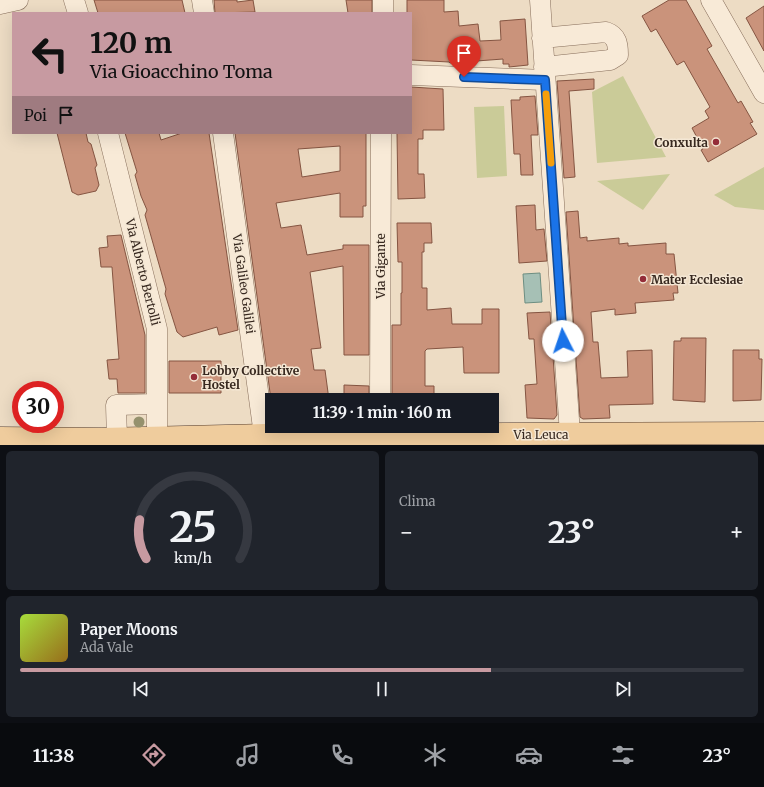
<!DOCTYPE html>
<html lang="it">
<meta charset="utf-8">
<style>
body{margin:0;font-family:Merriweather,serif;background:#20242c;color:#f1f3f6;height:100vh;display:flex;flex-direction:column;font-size:15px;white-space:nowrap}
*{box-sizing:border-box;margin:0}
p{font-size:13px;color:#9ea1a6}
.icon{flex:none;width:22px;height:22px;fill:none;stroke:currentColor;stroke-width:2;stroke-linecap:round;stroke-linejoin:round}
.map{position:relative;height:445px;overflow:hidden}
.side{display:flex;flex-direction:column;gap:6px;padding:6px;background:#0d0f14;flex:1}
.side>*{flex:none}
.hud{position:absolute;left:12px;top:12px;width:400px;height:122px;border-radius:0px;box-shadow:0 4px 16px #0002;background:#c79aa1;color:#111;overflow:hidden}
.speed{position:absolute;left:12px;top:381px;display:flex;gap:8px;font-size:20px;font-weight:700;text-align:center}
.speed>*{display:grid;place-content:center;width:52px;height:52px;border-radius:50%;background:#171b24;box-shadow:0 4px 16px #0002;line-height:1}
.speed .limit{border:6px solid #d22;background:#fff;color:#111}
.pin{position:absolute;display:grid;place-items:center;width:34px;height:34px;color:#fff;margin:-41px -17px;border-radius:50% 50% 50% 0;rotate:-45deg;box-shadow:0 0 4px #0007}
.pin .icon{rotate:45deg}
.me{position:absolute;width:44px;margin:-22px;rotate:356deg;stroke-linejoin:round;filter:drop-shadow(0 0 3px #0008)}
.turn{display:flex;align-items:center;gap:14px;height:84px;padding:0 12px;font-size:18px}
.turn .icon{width:52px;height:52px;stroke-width:2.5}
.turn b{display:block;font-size:28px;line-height:34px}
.then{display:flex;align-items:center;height:38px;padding:0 12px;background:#0003;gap:8px;font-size:15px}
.big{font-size:30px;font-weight:700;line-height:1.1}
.side .card{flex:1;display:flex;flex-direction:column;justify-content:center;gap:6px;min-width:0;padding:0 14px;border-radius:6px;background:#20242c}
.side .dial{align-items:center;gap:0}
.dial svg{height:104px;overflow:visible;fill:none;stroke:#363941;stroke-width:7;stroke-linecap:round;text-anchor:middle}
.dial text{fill:#f1f3f6;stroke:none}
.song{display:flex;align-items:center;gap:12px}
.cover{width:48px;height:48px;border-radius:6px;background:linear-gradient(135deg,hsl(80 70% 55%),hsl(40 70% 35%))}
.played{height:4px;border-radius:2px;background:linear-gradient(90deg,#c79aa1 65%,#363941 65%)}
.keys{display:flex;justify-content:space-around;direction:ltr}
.heat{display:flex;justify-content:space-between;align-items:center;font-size:22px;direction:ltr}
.side .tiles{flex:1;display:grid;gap:6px;grid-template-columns:1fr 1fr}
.card:last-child{grid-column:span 2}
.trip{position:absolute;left:265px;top:393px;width:234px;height:40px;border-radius:0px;background:#171b24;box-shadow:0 4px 16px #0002;font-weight:700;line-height:40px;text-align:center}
.menu{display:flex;height:64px;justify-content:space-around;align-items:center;background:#090b0e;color:#9ea1a6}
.menu .icon{width:28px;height:28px}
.menu .active{color:#c79aa1}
.menu b{font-size:18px;color:#f1f3f6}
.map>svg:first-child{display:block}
.green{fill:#cacb98}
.water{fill:#a6c0b5;stroke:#6d8e82}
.building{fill:#ca937b;stroke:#855542;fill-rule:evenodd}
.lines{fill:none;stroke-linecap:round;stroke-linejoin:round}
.minor-casing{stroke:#876e5b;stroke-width:21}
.major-casing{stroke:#553d2f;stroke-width:23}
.minor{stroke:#f8ead7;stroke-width:20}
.major{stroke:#efcc9d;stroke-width:22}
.tree{fill:#95916d}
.route-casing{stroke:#114b97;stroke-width:10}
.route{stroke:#1a73e8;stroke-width:7}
.slow{stroke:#f59e0b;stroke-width:7}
.poi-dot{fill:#942d39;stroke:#f4e7d4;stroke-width:1.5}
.labels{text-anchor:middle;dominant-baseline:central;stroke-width:3;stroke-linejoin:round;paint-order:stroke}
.poi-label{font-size:12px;font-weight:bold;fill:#37281f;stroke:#f4e7d4;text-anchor:start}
.street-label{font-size:12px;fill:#37281f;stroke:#f4e7d4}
</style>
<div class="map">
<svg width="764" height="445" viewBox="0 0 764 445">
<rect width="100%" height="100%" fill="#eddcc4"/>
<path class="green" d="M 623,76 L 666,157 L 597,163 L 592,92 Z
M 504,106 L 507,176 L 477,178 L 474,107 Z
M 764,167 L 764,210 L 735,207 L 714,195 Z
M 670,174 L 643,210 L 597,181 Z"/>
<path class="water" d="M 540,273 L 542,302 L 525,303 L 523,274 Z"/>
<path class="building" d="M 94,0 L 182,0 L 185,13 L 98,13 Z
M 214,0 L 237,0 L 237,2 L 253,0 L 255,12 L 215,13 Z
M 346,0 L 372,0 L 372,13 L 348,13 Z
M 407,0 L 444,0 L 444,12 L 458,11 L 459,26 L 478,24 L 480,41 L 501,40 L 500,21 L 525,19 L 528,65 L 509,67 L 509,64 L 503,64 L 503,59 L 450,63 L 449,62 L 411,60 L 411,13 L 407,13 Z
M 669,0 L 686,0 L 712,46 L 707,49 L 738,103 L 741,101 L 753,122 L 750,123 L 757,134 L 708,162 L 701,150 L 703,149 L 692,128 L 709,118 L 705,111 L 710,107 L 684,61 L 677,65 L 656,29 L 651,32 L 642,16 Z
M 764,6 L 764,51 L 746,18 Z
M 594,79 L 594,89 L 569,91 L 575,177 L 564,178 L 557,81 Z
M 411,87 L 443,89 L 444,130 L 423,130 L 423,139 L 418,139 L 418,174 L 424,174 L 425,198 L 398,199 L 397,133 L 411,133 Z
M 535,96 L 538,135 L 531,135 L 533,175 L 521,175 L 520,154 L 514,154 L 511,100 L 520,100 L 520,97 Z
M 57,133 L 86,133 L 88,142 L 91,144 L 97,165 L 95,168 L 99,185 L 96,191 L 78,195 L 72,192 Z
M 125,133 L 159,133 L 161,140 L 182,133 L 209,133 L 238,330 L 219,335 L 217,327 L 183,337 L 177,332 L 165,294 L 166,289 L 145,215 L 147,210 L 141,196 L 135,175 L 137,172 Z
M 235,133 L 366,133 L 366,206 L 363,206 L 363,217 L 340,217 L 340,193 L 276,203 L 281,228 L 301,225 L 307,255 L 343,249 L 343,245 L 369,245 L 369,355 L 344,355 L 343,266 L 310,272 L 321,348 L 311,349 L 314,370 L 325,370 L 329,400 L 271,400 ZM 340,146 L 340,171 L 302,177 L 298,149 Z
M 535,205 L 536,230 L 544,229 L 547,261 L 519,263 L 516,206 Z
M 578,211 L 580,238 L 587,237 L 587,241 L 619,238 L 619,244 L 628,243 L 628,246 L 666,243 L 666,254 L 674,254 L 678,293 L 673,293 L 674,300 L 635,303 L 636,313 L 615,315 L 615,309 L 591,312 L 593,342 L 598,342 L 601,378 L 628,377 L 627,351 L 652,350 L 653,404 L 609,405 L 610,418 L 583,419 L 580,417 L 566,212 Z
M 397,223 L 431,223 L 432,243 L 424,243 L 424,252 L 422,252 L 422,288 L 427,288 L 427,310 L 451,308 L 452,324 L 482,324 L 482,309 L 499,309 L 499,373 L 464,373 L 463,347 L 427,349 L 425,351 L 425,386 L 434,386 L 434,400 L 392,400 L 392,325 L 401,325 L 401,293 L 402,293 L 402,262 L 398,262 Z
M 121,235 L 145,335 L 145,393 L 118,393 L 117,379 L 109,379 L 107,360 L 119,359 L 112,267 L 101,267 L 99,248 L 108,247 L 107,236 Z
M 550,312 L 557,415 L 554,419 L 527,418 L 525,385 L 537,384 L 534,339 L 529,339 L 527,313 Z
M 681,338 L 706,338 L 705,402 L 673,400 L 674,341 L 681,341 Z
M 733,350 L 759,350 L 759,359 L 762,359 L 761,400 L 733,401 Z
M 169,361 L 221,361 L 221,393 L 169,393 Z
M 344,385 L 369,386 L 369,400 L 344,400 Z"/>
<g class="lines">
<defs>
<path id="minor" d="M 74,0 L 78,13
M 202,0 L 204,13
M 540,0 L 570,434
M 711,0 L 764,93
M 0,4 L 18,0
M 383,13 L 383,0
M 542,38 L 606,32 C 617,36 618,44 618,55 L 610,60 L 544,67
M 411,75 L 545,80
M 108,133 L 157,329 L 157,438
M 223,133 L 264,435
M 380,400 L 381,133
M 117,439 L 116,405 L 156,404"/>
<path id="major" d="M 0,438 L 102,439 L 264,435 L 764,433"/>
</defs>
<use href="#minor" class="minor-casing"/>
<use href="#major" class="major-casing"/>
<use href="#minor" class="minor"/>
<use href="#major" class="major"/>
</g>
<circle class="tree" cx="139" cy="422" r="5.5"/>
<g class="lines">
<defs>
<path id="route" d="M 464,77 L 545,80 L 563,341"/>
</defs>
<use href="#route" class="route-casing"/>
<use href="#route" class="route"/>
<path class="slow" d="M 546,94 L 551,163"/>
</g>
<g class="poi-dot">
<circle cx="716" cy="142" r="4"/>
<circle cx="643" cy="279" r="4"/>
<circle cx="194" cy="377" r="4"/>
</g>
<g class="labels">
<g class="poi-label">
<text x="708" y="142" text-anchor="end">Conxulta</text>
<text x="651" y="279">Mater Ecclesiae</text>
<text x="202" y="370">Lobby Collective<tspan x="202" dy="14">Hostel</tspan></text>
</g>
<g class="street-label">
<text transform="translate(380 266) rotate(-90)">Via Gigante</text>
<text transform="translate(143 272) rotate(76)">Via Alberto Bertolli</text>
<text transform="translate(244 284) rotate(82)">Via Galileo Galilei</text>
<text x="541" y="434">Via Leuca</text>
</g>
</g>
</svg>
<div class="speed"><div class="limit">30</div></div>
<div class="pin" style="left:464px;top:77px;background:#d93025"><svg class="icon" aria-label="arrive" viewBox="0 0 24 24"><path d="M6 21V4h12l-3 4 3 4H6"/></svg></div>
<svg class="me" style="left:563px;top:341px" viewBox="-20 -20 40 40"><circle r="19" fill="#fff"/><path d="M0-13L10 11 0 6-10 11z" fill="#1a73e8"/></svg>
<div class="trip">11:39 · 1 min · 160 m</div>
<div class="hud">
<div class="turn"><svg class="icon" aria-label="left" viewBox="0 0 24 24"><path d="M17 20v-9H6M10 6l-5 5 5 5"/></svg><div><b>120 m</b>Via Gioacchino Toma</div></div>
<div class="then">Poi<svg class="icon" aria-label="arrive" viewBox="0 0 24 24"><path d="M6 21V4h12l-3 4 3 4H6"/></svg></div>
</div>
</div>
<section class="side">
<div class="tiles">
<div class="card dial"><svg viewBox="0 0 100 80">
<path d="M14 69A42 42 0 1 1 86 69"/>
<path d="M14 69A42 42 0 0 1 9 39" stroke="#c79aa1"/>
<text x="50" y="56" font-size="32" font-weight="700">25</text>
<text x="50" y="72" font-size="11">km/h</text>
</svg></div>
<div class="card"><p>Clima</p>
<div class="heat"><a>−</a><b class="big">23°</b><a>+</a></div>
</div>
<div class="card">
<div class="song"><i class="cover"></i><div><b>Paper Moons</b><p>Ada Vale</p></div></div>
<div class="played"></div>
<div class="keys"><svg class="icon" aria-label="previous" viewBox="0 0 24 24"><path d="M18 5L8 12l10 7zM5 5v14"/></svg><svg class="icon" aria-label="pause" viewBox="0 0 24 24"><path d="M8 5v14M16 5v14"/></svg><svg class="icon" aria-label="next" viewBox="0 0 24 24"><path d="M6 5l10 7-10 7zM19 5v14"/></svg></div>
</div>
</div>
</section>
<nav class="menu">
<b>11:38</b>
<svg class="icon active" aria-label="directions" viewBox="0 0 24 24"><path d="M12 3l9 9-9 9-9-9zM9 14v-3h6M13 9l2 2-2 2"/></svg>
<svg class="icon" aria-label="music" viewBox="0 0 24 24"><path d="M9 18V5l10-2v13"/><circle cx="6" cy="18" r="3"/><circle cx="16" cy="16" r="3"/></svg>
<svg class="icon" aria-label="phone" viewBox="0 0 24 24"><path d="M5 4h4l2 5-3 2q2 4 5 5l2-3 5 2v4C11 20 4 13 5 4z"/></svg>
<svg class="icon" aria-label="climate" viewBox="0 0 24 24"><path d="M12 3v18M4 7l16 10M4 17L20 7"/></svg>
<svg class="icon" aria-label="car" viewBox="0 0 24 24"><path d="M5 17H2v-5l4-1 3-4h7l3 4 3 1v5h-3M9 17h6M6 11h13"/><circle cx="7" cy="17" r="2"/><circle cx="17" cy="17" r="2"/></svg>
<svg class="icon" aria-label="filters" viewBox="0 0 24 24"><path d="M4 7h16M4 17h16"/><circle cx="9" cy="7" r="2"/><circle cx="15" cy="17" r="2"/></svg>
<b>23°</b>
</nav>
